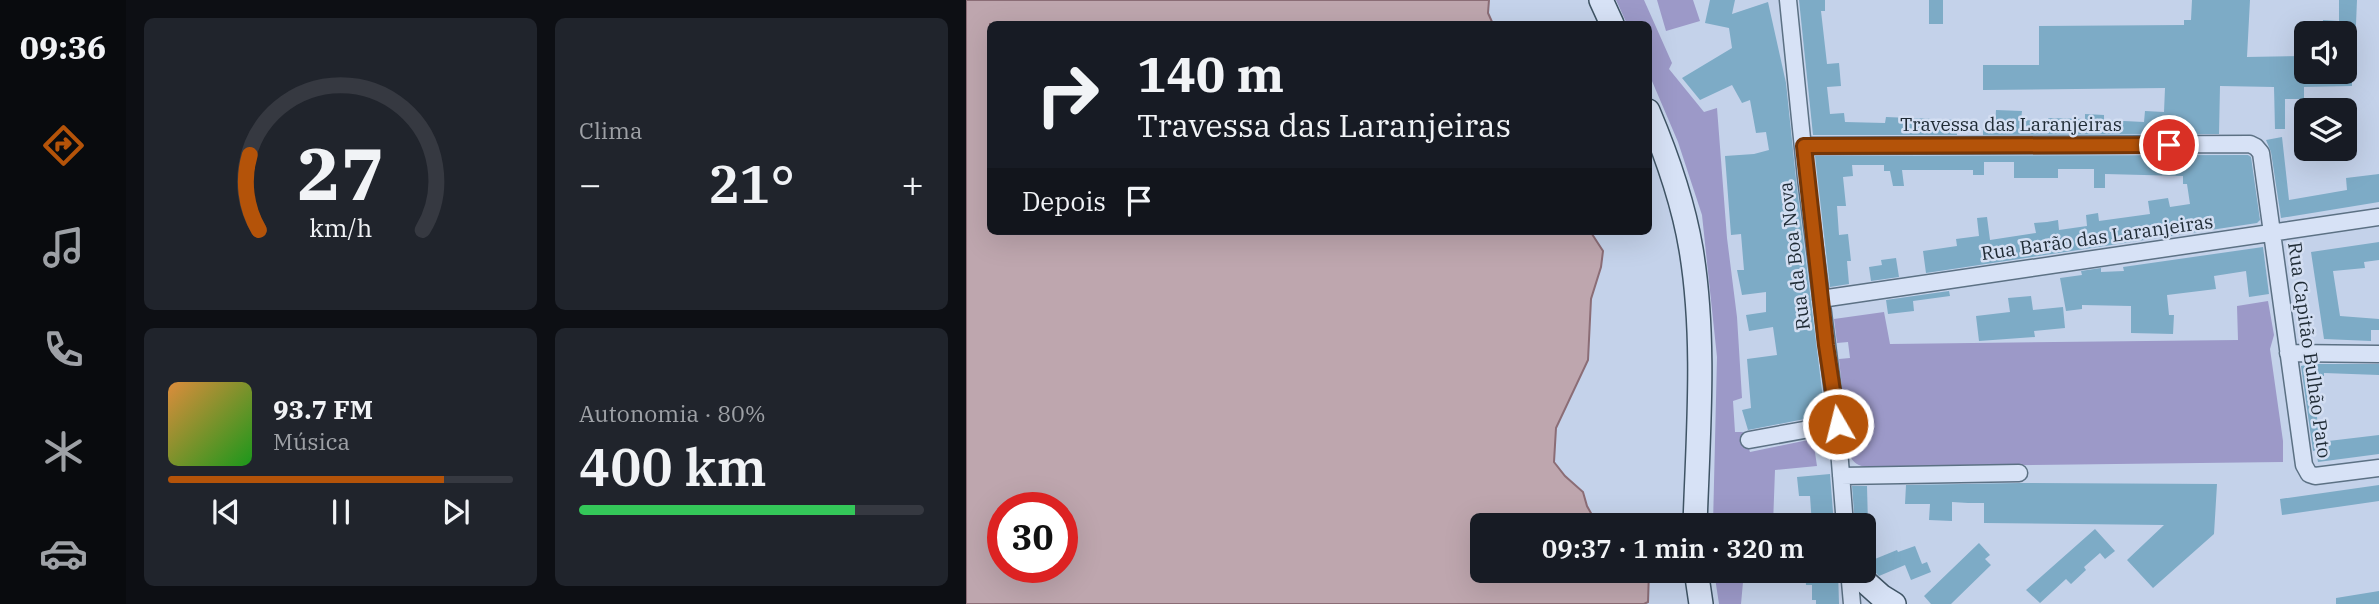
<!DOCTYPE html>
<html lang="pt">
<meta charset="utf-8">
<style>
body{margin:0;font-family:"IBM Plex Serif",serif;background:#20242c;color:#f1f3f6;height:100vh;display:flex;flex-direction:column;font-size:26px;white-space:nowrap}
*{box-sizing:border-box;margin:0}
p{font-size:23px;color:#9ea1a6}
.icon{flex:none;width:38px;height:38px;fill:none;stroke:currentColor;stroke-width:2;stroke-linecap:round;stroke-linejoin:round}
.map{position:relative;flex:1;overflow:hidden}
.sheet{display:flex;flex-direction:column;gap:18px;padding:18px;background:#0d0f14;width:840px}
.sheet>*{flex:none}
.hud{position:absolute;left:21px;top:21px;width:665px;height:214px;border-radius:10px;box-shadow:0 7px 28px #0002;background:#171b24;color:#f1f3f6;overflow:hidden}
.fabs{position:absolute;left:1328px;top:21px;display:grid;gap:14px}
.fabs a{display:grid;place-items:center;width:63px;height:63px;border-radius:10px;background:#171b24;box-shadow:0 7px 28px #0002;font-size:35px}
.speed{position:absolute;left:21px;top:492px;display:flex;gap:14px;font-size:35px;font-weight:700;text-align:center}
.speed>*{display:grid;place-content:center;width:91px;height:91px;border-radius:50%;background:#171b24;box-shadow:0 7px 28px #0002;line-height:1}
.speed .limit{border:10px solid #d22;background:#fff;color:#111}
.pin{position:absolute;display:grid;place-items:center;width:60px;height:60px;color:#fff;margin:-30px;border:4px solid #fff;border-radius:50%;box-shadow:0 2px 7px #0007}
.me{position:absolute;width:77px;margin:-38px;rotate:352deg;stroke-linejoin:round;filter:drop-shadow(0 0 5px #0008)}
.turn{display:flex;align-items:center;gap:24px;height:147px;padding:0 35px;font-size:32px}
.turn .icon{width:91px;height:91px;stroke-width:2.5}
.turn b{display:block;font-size:49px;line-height:60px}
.then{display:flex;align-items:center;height:66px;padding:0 35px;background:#0003;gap:14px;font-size:26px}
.big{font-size:52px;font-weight:600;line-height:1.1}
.sheet .tile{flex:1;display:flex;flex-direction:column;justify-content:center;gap:10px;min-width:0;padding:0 24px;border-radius:10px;background:#20242c}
.sheet .dial{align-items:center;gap:0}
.dial svg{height:182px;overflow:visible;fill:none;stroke:#363941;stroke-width:7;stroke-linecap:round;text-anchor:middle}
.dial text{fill:#f1f3f6;stroke:none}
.song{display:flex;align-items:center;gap:21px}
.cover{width:84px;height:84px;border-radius:10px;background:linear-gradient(135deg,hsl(30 70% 55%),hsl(120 70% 35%))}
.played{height:7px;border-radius:4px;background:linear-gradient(90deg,#b45309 80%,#363941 80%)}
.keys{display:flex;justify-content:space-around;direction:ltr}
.heat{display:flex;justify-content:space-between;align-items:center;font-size:38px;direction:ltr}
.charge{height:10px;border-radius:5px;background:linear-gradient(90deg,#34c759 80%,#363941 0)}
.sheet .tiles{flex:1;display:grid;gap:18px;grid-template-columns:repeat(2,1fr)}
.trip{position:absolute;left:504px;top:513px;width:406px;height:70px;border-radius:10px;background:#171b24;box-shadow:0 7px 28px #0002;font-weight:600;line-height:70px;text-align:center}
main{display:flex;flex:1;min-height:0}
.menu{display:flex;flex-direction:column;width:126px;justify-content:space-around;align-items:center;background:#090b0e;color:#9ea1a6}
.menu .icon{width:49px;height:49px}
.menu .active{color:#b45309}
.menu b{font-size:32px;color:#f1f3f6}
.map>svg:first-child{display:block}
.green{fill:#9c99c8}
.water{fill:#bea6ae;stroke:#8b6d76;stroke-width:2;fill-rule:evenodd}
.building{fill:#7dabc6}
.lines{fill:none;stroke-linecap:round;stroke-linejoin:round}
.street-casing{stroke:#5c7184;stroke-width:19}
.secondary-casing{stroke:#3f5465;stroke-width:26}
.street{stroke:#d7e2f6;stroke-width:16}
.secondary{stroke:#d7e2f6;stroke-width:23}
.route-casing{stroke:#753606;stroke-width:18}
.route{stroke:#b45309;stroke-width:12}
.labels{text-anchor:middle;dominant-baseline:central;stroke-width:5;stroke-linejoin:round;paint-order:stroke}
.street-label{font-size:19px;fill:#1f2b35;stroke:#d3def2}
</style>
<main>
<nav class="menu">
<b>09:36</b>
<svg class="icon active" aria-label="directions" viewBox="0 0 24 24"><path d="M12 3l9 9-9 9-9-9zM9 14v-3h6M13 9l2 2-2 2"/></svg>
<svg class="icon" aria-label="music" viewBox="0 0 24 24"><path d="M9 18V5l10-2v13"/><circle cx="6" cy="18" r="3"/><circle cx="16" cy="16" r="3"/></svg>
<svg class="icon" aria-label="phone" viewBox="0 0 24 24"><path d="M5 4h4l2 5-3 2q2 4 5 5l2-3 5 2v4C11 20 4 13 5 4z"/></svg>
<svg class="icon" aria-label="climate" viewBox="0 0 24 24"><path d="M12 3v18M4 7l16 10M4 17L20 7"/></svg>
<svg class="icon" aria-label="car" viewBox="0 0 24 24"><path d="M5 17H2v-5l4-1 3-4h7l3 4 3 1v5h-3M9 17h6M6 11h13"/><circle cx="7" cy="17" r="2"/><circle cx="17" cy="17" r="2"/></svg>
</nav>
<section class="sheet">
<div class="tiles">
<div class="tile dial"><svg viewBox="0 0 100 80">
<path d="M14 69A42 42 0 1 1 86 69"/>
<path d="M14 69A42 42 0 0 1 10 36" stroke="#b45309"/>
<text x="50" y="56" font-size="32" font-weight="700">27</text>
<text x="50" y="72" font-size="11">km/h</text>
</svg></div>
<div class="tile"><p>Clima</p>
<div class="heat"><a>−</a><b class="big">21°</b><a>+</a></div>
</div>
<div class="tile">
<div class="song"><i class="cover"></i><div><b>93.7 FM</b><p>Música</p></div></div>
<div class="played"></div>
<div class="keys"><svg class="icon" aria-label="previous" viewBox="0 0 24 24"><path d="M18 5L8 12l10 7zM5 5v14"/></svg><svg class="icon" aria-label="pause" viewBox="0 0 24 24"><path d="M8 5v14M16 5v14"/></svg><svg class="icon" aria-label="next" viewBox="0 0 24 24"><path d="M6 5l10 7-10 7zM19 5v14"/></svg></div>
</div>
<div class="tile"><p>Autonomia · 80%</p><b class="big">400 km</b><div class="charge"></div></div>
</div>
</section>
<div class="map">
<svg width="1413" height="604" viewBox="0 0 1413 604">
<rect width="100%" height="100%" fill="#c4d2ea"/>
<path class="green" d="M 650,0 L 678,0 L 706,63 L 703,69 L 738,112 L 751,108 L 761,238 L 771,317 L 776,398 L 767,401 L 769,432 L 777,432 L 784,452 L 847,439 L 851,466 L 809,470 L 807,525 L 747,525 L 751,357 L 736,215 L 712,142 L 683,74 L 682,24 L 661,24 Z
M 691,0 L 727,0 L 734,21 L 700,31 Z
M 1302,301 L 1308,335 L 1304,349 L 1317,441 L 1317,462 L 901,467 C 892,466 887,463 883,454 L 873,359 L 884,358 L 882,342 L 871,343 L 868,319 L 918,312 L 924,344 L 1272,340 L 1271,306 Z
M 748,571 L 778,571 L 775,604 L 753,604 Z"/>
<path class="water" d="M 0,0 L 523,0 L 522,13 L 527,24 L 24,24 L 24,231 L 624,231 L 637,251 L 635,267 L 625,299 L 622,360 L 590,428 L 588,462 L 599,476 L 617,492 L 621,506 L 626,515 L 640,520 L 658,518 L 665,523 L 679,519 L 686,525 L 516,525 L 516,570 L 683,571 L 682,602 L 678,604 L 0,604 ZM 37,508 L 96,508 L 96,567 L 37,567 Z"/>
<path class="building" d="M 744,0 L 769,0 L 766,14 L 802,2 L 820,83 L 830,179 L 859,415 L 782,430 L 776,410 L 785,408 L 781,359 L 811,355 L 807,327 L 783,331 L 780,315 L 800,312 L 800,292 L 776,295 L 771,270 L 778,270 L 775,234 L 765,235 L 759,156 L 788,154 L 803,150 L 800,132 L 790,133 L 784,100 L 776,103 L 766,85 L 734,100 L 716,78 L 766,48 L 763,28 L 739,23 Z
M 833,0 L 859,0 L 859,11 L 855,11 L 861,64 L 873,63 L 875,86 L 861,87 L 864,114 L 878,113 L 879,122 L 919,123 L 920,117 L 992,120 L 991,135 L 847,135 Z
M 963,0 L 977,0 L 977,24 L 963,24 Z
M 1226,0 L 1284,0 L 1281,57 L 1340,56 L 1340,72 L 1386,72 L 1386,86 L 1338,87 L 1338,99 L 1319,99 L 1319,129 L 1309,129 L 1308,87 L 1254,86 L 1253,134 L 1017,135 L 1017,127 L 1029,128 L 1030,110 L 1056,111 L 1055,120 L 1082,121 L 1082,118 L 1119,119 L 1119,114 L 1138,115 L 1138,120 L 1178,122 L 1179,111 L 1198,112 L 1199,88 L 1017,90 L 1017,65 L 1073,65 L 1073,26 L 1218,25 L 1218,20 L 1225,20 Z
M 1373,0 L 1391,0 L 1389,49 L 1379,49 L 1379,33 L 1356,33 L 1357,20 L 1373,21 Z
M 1316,137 L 1323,200 L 1381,190 L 1380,178 L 1413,174 L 1413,202 L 1315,218 L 1305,152 L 1300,140 Z
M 1282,155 L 1285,157 L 1294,220 L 1291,223 L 960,273 L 957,251 L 991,246 L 990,239 L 1013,236 L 1011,218 L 1021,217 L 1024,240 L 1070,233 L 1068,223 L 1081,222 L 1092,220 L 1093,230 L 1121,226 L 1120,215 L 1132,213 L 1133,221 L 1184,214 L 1182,201 L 1202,198 L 1204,207 L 1224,204 L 1221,184 L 1217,184 L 1217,176 L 1139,174 L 1139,188 L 1128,188 L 1128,169 L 1092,169 L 1092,178 L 1048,178 L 1048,162 L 1018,162 L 1018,175 L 1007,175 L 1007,170 L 936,170 L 938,186 L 927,186 L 924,171 L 918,171 L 918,165 L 886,165 L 887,176 L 877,177 L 880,206 L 871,206 L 873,235 L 882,234 L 885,261 L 881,261 L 883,284 L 864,287 L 849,156 Z
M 1413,242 L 1413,260 L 1398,262 L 1399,268 L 1367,271 L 1374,316 L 1413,319 L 1413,330 L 1405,330 L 1405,341 L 1358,339 L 1345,252 Z
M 1297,247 L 1303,294 L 1283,297 L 1280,271 L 1248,276 L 1250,289 L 1201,295 L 1203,315 L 1208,315 L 1207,334 L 1165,333 L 1165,306 L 1116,305 L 1116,309 L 1100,311 L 1094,278 L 1116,275 L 1115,271 L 1135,268 L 1135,272 L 1158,271 L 1157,267 Z
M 930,258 L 933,277 L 905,281 L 903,267 L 916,265 L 915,260 Z
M 983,291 L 984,296 L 947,301 L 948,311 L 922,314 L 920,300 Z
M 1065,296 L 1067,310 L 1097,307 L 1099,328 L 1068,331 L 1069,337 L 1013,341 L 1010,316 L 1044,312 L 1042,298 Z
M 1345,364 L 1413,364 L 1413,375 L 1358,373 L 1358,376 L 1346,376 L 1354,442 L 1413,435 L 1413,454 L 1352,462 L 1350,450 L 1347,451 L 1335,366 Z
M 864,474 L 868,525 L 846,525 L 844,496 L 833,496 L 831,477 Z
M 1054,483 L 1251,484 L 1248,534 L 1187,588 L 1161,560 L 1198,525 L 1018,523 L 1018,503 L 1002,503 L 986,502 L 986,521 L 963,520 L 964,504 L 939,504 L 940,485 Z
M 1413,485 L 1413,501 L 1316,515 L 1314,499 Z
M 886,486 L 901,486 L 902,524 L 889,524 Z
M 1129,529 L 1149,551 L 1139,559 L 1134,553 L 1118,567 L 1120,570 L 1105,584 L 1100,579 L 1074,603 L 1060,590 Z
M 1013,543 L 1024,555 L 1019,559 L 1025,565 L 985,604 L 965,604 L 958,596 Z
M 949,546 L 956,564 L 961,562 L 965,572 L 945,580 L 939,565 L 913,576 L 908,571 L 904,561 L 931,550 L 932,552 Z
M 839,570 L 872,570 L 873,604 L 850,604 L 850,600 L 846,600 L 846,585 L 840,585 Z
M 1413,591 L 1413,604 L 1370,604 L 1370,598 Z"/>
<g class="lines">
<defs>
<path id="street" d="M 822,0 L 840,178 L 871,424 L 879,525
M 838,146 L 1284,144 L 1290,147 L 1295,153 L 1338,465 L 1343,474 L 1349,476 L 1413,468
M 855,299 L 1413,217
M 1322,353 L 1413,354
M 783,440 L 871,424
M 875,476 L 1053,473
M 883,570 L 886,604"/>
<path id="secondary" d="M 635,0 L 646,24
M 682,111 C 701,156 717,201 725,249 C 740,339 732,434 729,525
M 730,570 L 735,604
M 886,570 L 915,596 L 928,604"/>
</defs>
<use href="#street" class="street-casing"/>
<use href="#secondary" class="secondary-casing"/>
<use href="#street" class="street"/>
<use href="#secondary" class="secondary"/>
</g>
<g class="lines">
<defs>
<path id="route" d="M 872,424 L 860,345 L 838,146 L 1203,145"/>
</defs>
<use href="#route" class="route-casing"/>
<use href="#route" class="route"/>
</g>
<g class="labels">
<g class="street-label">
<text x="1045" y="124">Travessa das Laranjeiras</text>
<text transform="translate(1131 237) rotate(-8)">Rua Barão das Laranjeiras</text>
<text transform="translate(828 256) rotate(-97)">Rua da Boa Nova</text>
<text transform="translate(1344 350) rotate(82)">Rua Capitão Bulhão Pato</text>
</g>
</g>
</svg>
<div class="fabs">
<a><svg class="icon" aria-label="sound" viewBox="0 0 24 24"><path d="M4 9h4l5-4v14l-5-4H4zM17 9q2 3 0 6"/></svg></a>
<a><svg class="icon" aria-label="layers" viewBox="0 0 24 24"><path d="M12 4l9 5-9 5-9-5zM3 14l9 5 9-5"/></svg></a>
</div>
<div class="speed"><div class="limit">30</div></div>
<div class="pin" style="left:1203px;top:145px;background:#d93025"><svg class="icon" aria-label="arrive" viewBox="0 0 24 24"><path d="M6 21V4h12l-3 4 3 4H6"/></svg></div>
<svg class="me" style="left:872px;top:424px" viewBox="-20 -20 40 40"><circle r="17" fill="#b45309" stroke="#fff" stroke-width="3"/><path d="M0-11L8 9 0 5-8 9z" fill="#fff"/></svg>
<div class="trip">09:37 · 1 min · 320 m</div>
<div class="hud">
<div class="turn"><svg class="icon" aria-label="right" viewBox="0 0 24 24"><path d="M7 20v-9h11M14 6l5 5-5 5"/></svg><div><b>140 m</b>Travessa das Laranjeiras</div></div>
<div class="then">Depois<svg class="icon" aria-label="arrive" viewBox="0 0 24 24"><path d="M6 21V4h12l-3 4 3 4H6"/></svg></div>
</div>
</div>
</main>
